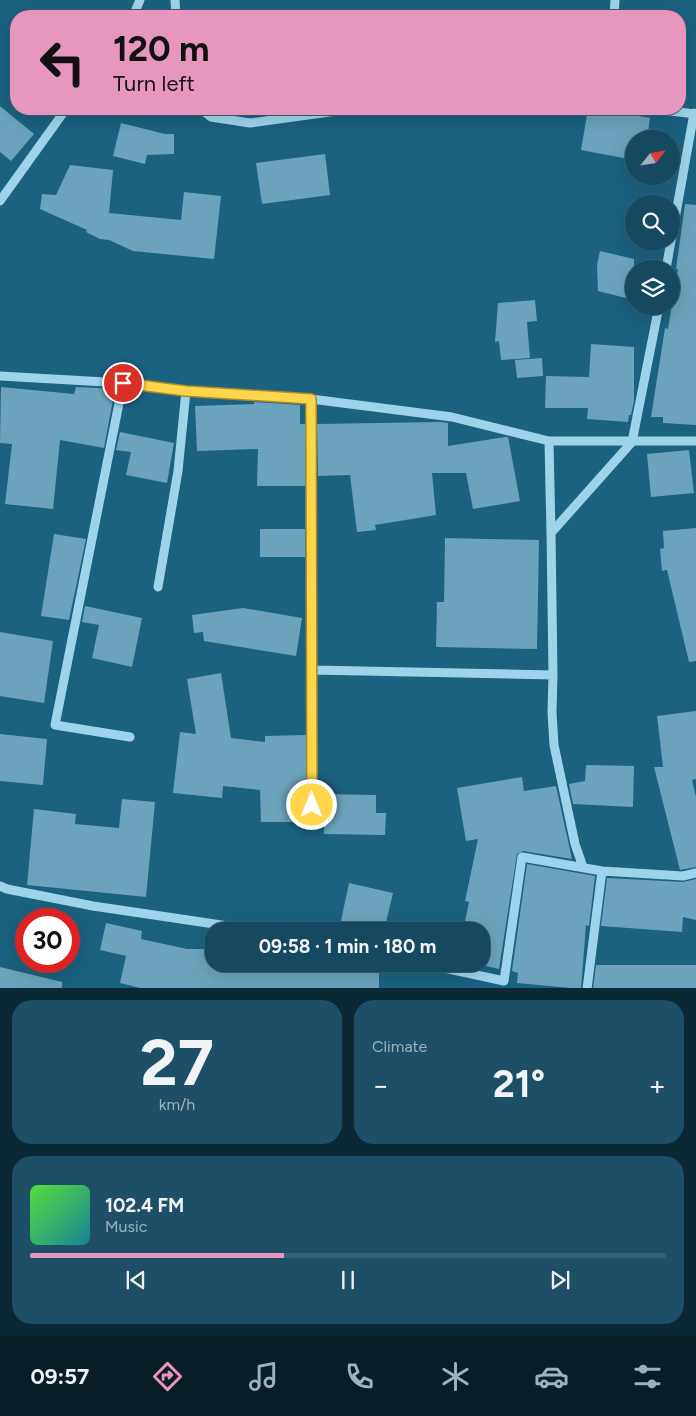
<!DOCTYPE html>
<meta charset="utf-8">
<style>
body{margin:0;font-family:Figtree,sans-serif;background:#1d5066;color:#f1f3f6;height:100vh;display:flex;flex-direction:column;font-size:19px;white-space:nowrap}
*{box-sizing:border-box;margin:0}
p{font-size:16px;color:#9db2bd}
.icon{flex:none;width:28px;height:28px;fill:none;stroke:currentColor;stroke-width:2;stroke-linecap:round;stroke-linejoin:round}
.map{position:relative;height:988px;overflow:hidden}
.panel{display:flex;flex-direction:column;gap:12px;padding:12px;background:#0b2835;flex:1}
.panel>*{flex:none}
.hud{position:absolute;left:10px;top:10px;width:676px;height:105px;border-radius:20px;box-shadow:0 5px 20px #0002,0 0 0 1px #336175;background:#e797bd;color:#111;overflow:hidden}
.needle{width:32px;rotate:60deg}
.fabs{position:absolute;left:625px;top:130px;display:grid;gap:10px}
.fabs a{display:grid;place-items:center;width:55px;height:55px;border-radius:50%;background:#144960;box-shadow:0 5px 20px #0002,0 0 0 1px #336175;font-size:25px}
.speed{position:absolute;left:15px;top:908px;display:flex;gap:10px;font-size:25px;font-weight:700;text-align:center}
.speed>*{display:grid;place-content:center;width:65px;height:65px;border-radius:50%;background:#144960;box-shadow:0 5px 20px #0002,0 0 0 1px #336175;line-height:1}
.speed .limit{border:8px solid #d22;background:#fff;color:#111}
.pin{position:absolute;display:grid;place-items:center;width:42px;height:42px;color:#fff;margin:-21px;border:2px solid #fff;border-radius:50%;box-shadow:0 1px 5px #0007}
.me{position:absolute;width:55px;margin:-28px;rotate:0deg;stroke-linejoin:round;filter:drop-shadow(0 0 4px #0008)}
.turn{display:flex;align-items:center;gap:18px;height:105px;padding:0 20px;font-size:22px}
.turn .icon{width:65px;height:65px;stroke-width:2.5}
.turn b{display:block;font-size:35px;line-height:42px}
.big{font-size:38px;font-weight:700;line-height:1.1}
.panel .widget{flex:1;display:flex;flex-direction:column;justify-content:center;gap:8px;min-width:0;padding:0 18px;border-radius:20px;background:#1d5066}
.panel .dial{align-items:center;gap:0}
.dial b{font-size:65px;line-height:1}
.song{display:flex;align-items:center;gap:15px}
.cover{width:60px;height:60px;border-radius:8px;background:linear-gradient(135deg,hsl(110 70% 55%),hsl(190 70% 35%))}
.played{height:5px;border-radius:2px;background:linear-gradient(90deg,#e797bd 40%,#336175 40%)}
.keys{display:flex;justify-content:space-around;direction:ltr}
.heat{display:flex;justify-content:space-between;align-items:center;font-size:28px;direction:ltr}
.panel .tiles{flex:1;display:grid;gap:12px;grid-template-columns:1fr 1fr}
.widget:last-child{grid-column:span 2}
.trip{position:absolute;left:205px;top:922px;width:285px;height:50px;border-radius:20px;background:#144960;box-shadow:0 5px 20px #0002,0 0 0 1px #336175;font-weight:700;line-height:50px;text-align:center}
.tabs{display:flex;height:80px;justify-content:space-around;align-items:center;background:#081d26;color:#9db2bd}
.tabs .icon{width:35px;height:35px}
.tabs .active{color:#e797bd}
.tabs b{font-size:22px;color:#f1f3f6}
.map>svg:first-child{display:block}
.building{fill:#6aa3bb}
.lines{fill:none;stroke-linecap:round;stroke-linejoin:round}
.minor{stroke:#9ed4ea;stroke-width:9}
.route-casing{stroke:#a68a30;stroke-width:12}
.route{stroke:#ffd54a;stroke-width:9}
</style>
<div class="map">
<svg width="696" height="989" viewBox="0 0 696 989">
<rect width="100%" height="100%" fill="#1b6180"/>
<path class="building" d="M 0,106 L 34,134 L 11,161 L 0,152 Z
M 588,109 L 598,109 L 650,118 L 647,139 L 634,139 L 634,160 L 581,150 Z
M 121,123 L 165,134 L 174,134 L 174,154 L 147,155 L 145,164 L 113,156 Z
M 325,154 L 330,195 L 262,204 L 256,163 Z
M 70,165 L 113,170 L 109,213 L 181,220 L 184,192 L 221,196 L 214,259 L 133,251 L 109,240 L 100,239 L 86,232 L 87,230 L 40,209 L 42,194 L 56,195 Z
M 685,204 L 696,205 L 696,425 L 663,423 L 663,417 L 651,417 L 665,328 L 668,329 L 678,269 L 676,269 Z
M 600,251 L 634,259 L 634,300 L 598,291 L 597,265 Z
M 535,300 L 537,321 L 527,322 L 530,358 L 501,360 L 499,341 L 495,342 L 498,303 Z
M 591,344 L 634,347 L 634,401 L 631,415 L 629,415 L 628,422 L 587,419 L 588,408 L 545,408 L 546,376 L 589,377 Z
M 542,358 L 543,376 L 517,378 L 515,360 Z
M 1,387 L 74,394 L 76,387 L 115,389 L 104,448 L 60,440 L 53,509 L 5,504 L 12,444 L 0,443 Z
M 254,402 L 300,405 L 300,424 L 305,424 L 305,486 L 257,486 L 258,449 L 197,451 L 195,406 L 254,404 Z
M 440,422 L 448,423 L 448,446 L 505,437 L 508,437 L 520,501 L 473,509 L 466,473 L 432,473 L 436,515 L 375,525 L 376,530 L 357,532 L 350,475 L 318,476 L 317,424 Z
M 120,432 L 174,443 L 167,483 L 126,475 L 131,452 L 116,450 Z
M 689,450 L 694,493 L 651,497 L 647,454 Z
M 696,528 L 696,661 L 689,662 L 667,570 L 662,571 L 660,549 L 664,548 L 663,531 Z
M 260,529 L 305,529 L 305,557 L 260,557 Z
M 54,534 L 86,539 L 69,620 L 41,616 Z
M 445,538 L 539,540 L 537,649 L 436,647 L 437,602 L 444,602 Z
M 85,606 L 142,618 L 132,667 L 92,658 L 99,625 L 82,622 Z
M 243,608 L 302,618 L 296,656 L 204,641 L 203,632 L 194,633 L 192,615 Z
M 0,632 L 53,641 L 44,703 L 0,696 Z
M 221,673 L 231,738 L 265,742 L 265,736 L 306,735 L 306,822 L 261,822 L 260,790 L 223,786 L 222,798 L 173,793 L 180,732 L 196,734 L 187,679 Z
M 696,711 L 696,779 L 692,780 L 696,797 L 696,867 L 680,870 L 654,767 L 663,767 L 657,716 Z
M 0,734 L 47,739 L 43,785 L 0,781 Z
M 586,765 L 634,766 L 633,807 L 573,804 L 569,784 L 585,781 Z
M 522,777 L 524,791 L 556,786 L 572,859 L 523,851 L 517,854 L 499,969 L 477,964 L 481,964 L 481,931 L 463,931 L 469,902 L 465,901 L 478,839 L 466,841 L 457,788 Z
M 318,794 L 376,795 L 376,813 L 386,813 L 385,835 L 324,834 L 324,822 L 318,822 Z
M 122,799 L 155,802 L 146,897 L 27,885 L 34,809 L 76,814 L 75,824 L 119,828 Z
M 527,864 L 595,876 L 589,926 L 586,925 L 581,989 L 517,983 L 518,973 L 512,971 Z
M 607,878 L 683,882 L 696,879 L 696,920 L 683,917 L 682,932 L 601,926 Z
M 349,883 L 393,893 L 384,931 L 339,930 Z
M 106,923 L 142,931 L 141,939 L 187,949 L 214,949 L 214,964 L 379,964 L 379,989 L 144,989 L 120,983 L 126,956 L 100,950 Z
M 596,965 L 696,965 L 696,989 L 593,989 Z
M 0,967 L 62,982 L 62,989 L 0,989 Z"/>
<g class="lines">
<path class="minor" d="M 175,0 L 176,16
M 133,16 L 140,0
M 614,16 L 615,0
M 201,109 L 211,117 L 250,123 L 351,109
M 652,109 L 696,114
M 0,201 L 66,109
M 666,269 L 694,113
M 0,376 L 123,383 L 55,725 L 130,737
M 123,383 L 186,391 L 178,471 L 158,587
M 186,391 L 311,399 L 452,417 L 549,441
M 311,399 L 312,670 L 553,675 L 551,533 L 632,442 L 659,306
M 551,533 L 549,441 L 696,441
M 312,670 L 312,824
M 553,675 L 552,712 L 554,745 L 575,844 L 583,867
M 0,886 L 7,889 L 93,906 L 262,931
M 426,964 L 504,981 L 522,857 L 602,871
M 587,989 L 602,871 L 683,876 L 696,873"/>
</g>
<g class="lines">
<defs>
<path id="route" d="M 123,383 L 186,391 L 311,399 L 312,805"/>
</defs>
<use href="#route" class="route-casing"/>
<use href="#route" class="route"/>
</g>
</svg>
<div class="fabs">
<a><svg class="needle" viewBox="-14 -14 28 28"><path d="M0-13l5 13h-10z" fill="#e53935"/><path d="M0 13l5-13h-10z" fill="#9db2bd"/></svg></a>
<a><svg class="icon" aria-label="search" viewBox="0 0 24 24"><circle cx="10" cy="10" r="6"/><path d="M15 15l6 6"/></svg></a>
<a><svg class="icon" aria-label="layers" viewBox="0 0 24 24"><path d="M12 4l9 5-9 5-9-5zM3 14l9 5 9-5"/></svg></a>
</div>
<div class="speed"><div class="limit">30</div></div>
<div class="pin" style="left:123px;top:383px;background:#d93025"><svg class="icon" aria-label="arrive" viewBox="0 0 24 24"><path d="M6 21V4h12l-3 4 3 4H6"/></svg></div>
<svg class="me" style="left:312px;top:805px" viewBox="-20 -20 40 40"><circle r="17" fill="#ffd54a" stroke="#fff" stroke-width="3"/><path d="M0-11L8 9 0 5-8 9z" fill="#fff"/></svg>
<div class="trip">09:58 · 1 min · 180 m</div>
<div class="hud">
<div class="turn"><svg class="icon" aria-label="left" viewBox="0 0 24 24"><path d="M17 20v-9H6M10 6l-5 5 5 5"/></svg><div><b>120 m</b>Turn left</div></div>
</div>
</div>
<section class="panel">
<div class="tiles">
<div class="widget dial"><b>27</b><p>km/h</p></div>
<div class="widget"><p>Climate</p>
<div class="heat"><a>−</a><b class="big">21°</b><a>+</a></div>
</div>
<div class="widget">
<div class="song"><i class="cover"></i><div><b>102.4 FM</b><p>Music</p></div></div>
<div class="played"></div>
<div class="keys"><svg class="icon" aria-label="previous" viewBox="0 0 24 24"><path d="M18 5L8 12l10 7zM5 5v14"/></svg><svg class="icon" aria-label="pause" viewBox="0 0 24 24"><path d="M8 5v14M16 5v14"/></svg><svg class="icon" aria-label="next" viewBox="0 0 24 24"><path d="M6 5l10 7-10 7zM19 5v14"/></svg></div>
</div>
</div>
</section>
<nav class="tabs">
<b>09:57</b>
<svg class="icon active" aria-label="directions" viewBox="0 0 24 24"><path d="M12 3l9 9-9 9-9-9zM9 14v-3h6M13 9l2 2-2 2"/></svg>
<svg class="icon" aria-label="music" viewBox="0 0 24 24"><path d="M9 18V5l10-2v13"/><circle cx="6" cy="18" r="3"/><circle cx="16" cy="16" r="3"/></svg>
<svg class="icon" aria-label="phone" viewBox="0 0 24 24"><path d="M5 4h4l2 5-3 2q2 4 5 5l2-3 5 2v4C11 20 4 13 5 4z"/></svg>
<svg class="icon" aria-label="climate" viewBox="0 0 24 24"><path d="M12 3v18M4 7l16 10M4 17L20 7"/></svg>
<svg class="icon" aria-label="car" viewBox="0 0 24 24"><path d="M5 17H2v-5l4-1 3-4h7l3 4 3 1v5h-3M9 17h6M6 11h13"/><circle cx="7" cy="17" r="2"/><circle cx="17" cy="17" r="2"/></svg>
<svg class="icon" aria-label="filters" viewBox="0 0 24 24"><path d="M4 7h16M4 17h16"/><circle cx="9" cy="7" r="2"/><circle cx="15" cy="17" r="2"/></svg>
</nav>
